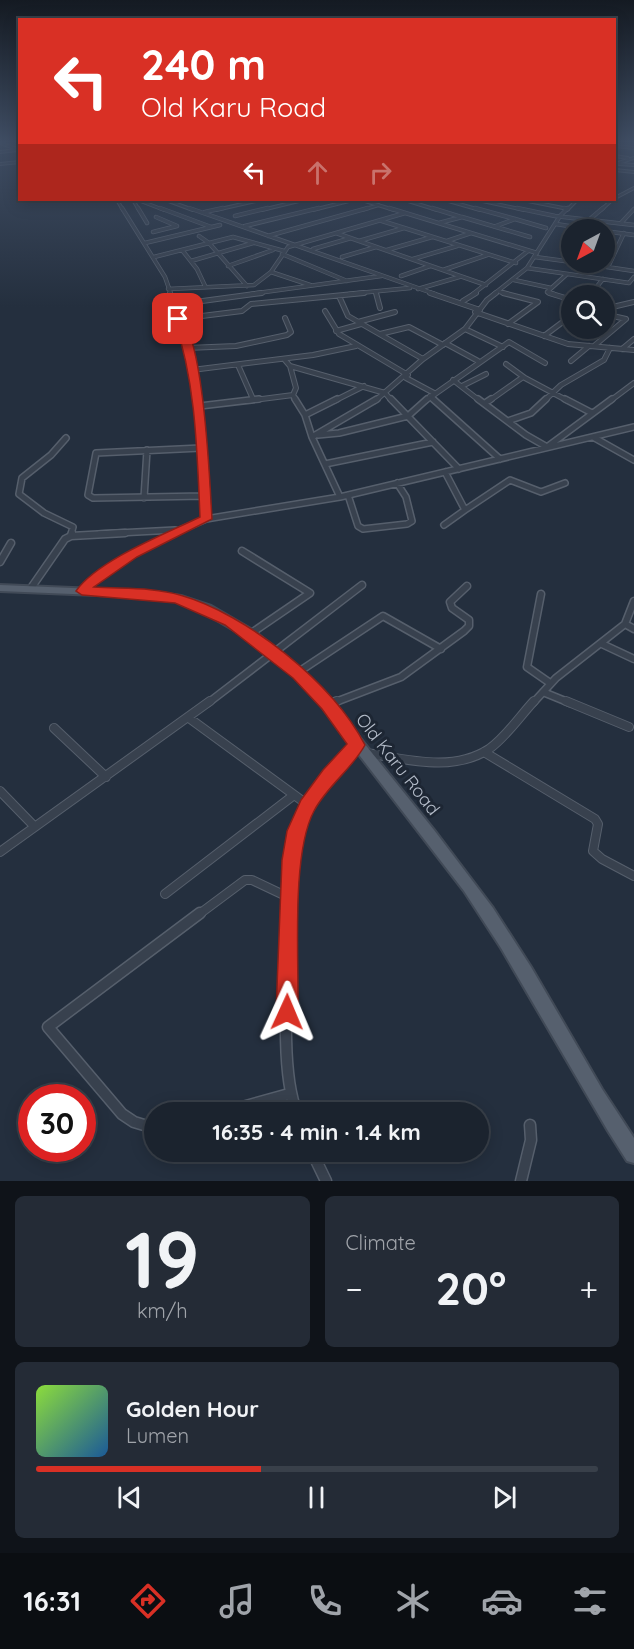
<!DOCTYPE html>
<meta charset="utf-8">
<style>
body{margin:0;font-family:Quicksand,sans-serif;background:#242b36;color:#f1f3f6;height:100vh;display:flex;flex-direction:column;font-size:22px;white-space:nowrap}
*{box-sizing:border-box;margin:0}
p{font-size:20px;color:#a0a4aa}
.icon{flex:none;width:33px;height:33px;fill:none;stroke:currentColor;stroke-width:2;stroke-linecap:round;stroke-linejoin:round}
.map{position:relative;height:1181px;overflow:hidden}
.sheet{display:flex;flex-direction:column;gap:15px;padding:15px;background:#0f1319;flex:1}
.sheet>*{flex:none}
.hud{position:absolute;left:18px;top:18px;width:598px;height:183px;border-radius:0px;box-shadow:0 3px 15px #0003,0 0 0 2px #39404a;background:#d93025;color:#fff;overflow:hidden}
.needle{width:39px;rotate:221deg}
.buttons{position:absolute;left:561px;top:219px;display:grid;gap:12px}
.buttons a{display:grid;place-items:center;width:54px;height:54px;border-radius:50%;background:#1b232e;box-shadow:0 3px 15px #0003,0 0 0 2px #39404a;font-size:30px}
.speed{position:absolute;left:18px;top:1084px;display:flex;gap:12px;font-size:30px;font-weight:700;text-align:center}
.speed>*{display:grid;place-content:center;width:78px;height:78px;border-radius:50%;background:#1b232e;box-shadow:0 3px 15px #0003,0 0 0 2px #39404a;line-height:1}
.speed .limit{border:9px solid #d22;background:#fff;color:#111}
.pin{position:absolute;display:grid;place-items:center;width:51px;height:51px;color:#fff;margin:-26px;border-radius:12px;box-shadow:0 3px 9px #0006}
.me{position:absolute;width:66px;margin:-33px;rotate:1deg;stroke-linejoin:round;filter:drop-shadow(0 0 4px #0008)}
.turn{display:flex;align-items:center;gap:21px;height:126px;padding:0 24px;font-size:27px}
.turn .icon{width:78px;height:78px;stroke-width:2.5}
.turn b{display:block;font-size:42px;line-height:51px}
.lanes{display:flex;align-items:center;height:57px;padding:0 24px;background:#0003;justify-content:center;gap:30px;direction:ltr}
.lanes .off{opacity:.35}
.big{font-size:45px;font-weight:700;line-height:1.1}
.sheet .tile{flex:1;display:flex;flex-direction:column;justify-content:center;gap:9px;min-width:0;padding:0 21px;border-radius:9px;background:#242b36}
.sheet .dial{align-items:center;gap:0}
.dial b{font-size:78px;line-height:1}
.song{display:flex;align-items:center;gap:18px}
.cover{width:72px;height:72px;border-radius:9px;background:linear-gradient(135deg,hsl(90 70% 55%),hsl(210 70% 35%))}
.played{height:6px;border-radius:3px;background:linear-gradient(90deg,#d93025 40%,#39404a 40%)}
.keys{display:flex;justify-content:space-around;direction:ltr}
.heat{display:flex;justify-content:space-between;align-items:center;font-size:33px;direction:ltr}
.sheet .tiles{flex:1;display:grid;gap:15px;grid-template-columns:1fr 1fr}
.tile:last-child{grid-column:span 2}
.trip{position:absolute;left:144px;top:1102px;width:345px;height:60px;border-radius:30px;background:#1b232e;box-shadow:0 3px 15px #0003,0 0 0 2px #39404a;font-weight:700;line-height:60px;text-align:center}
.menu{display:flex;height:96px;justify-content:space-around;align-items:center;background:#0b0e12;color:#a0a4aa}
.menu .icon{width:42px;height:42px}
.menu .selected{color:#d93025}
.menu b{font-size:27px;color:#f1f3f6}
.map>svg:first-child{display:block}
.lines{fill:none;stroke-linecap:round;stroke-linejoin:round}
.minor-far6-casing{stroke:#565f6c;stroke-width:4}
.minor-far5-casing{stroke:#565f6c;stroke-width:4.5}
.minor-far4-casing{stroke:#565f6c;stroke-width:6}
.minor-far3-casing{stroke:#565f6c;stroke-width:8}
.minor-far2-casing{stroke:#565f6c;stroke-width:9}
.minor-far1-casing{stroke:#565f6c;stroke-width:10}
.minor-casing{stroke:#565f6c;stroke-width:13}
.primary-casing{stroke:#414a57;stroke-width:4}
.minor-far6{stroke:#38414e;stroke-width:2}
.minor-far5{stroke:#38414e;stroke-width:3}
.minor-far4{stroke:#38414e;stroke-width:4}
.minor-far3{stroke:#38414e;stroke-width:5}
.minor-far2{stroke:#38414e;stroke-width:6}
.minor-far1{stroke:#38414e;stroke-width:8}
.minor{stroke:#38414e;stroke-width:10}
.primary{fill:#56606e;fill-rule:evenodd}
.route{fill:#d93025;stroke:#8d1f18;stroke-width:1.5}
.labels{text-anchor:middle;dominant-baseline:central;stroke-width:6;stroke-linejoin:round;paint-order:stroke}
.near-street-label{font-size:18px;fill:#b4bcc9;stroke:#1d2633}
</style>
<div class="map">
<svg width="634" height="1181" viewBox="0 0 634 1181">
<rect width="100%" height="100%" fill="#242f3e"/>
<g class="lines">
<defs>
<path id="minor-far6" d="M 0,143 L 20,150
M 615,146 L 634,148
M 0,152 L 17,150
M 615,156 L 628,158
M 0,164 L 20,162
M 615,164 L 634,158
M 619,164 L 634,165
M 615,170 L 634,172
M 615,198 L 634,188
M 117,200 L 123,210
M 133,200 L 139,210
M 138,200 L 164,210
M 166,200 L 193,210
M 362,200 L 394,210
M 405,200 L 437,210
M 445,200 L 480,210
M 478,200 L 524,210
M 523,200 L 568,209
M 216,210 L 260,200
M 262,210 L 303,200
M 313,210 L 353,200
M 362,210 L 379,205
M 567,210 L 577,200
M 601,210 L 612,200"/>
<path id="minor-far5" d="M 122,208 L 165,277 L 171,294
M 138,208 L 147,223
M 160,208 L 211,227
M 189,208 L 435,294
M 389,208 L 537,253
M 432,208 L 461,217
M 475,208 L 515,219 L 496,226
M 517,208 L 555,216 L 634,225
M 564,208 L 568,209
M 205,212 L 223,208
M 235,216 L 268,208
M 515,219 L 546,228
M 590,219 L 603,208
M 382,221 L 516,263
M 439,223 L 462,217 L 530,237
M 621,223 L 634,209
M 556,224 L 594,230
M 245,226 L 319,208
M 604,231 L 634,235
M 153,232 L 177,226 L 156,217
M 336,233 L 486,285
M 199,236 L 209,243 L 247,286
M 268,236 L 368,208
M 359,241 L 404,228
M 447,241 L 471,233
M 145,243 L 220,225
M 313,249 L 351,238
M 182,250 L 197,269 L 205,286
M 387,250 L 432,237
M 282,254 L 347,281
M 154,257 L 233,237 L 284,251
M 342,257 L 376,247
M 535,257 L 572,262
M 413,259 L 457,246
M 191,261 L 253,243
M 573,262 L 634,271
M 228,266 L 273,250
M 608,267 L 624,233
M 527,268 L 629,283 L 634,277
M 443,270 L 487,255
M 271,272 L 288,247 L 405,213
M 401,276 L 430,266
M 514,280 L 551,288
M 168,289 L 254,285 L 271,272 L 310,285
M 418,289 L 459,277
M 500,292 L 508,294
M 251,294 L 381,276
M 349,294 L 410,288
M 473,294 L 528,251
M 494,294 L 527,268 L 560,216 L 568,208
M 554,294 L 547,292 L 566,275
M 591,294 L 603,279"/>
<path id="minor-far4" d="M 170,293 L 186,341 L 199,401
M 376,293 L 380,308
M 430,293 L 480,310
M 503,293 L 538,302 L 508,324
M 549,293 L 572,300
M 339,296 L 348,316 L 423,359
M 589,296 L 592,293
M 463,301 L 476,293
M 173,305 L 262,293
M 604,309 L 634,302
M 325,311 L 339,334 L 408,375
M 475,312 L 568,344 L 634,350
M 178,319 L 242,311 L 251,304 L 364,293
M 358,322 L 395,312
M 465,329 L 503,347
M 336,331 L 361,324
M 380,334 L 409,327 L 443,345
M 544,336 L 572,315
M 445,343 L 478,361
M 594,346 L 626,319 L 604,314
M 187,348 L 236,346 L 287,335 L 291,332 L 285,318
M 622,349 L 634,339
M 284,359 L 290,366 L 385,393 L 392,401
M 571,361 L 589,346
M 506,364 L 525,378 L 568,401
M 238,365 L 253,399
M 290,366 L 296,388 L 293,395
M 192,370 L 313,355 L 356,346
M 406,378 L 434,393
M 453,380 L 480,401
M 462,386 L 486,374
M 430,396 L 435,401
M 246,401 L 293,395 L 296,401
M 334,401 L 364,386
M 375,401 L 423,359 L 465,329 L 487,300 L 496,293
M 425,401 L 509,342 L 545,363
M 489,401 L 523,377
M 544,401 L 561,385 L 604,360 L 610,348
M 610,401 L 634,383"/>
<path id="minor-far3" d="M 295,399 L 305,415 L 312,437
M 391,399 L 459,469
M 433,399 L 500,459
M 478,399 L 526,435 L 547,447 L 612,399
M 565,399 L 592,413
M 485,403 L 491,399
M 200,406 L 259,399
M 305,415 L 337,399
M 508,421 L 531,413 L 546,399
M 318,435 L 339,433 L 408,416 L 427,399
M 593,437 L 634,460
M 66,438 L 51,455 L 22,478 L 19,494 L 44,513 L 73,527 L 71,534
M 201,448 L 96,453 L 88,495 L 93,498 L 204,496
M 325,464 L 433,442
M 348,495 L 358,526 L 363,529 L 407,524 L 412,521 L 406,497 L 397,483
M 340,497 L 312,437 L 377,399
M 144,498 L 147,450
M 465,510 L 510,480 L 541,492 L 565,483
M 206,519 L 340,497 L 634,427
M 444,525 L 465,510 L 445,472
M 99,534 L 175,530
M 171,534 L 206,519 L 198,399"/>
<path id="minor-far2" d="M 71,536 L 72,533
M 242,551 L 310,593 L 250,634
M 0,562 L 11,543
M 31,588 L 65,539 L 71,536 L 125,533
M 82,591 L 125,558 L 175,533
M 541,594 L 527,667 L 550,683
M 625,624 L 634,629
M 602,644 L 634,659
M 297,673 L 383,616 L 441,649
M 543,692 L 570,703
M 208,703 L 362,585
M 333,703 L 401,677 L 464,631 L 469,626 L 469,620 L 452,608 L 450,602 L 467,586
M 533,703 L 556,678 L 625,624 L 634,601"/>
<path id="minor-far1" d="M 566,701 L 629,727
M 327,705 L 337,701
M 189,718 L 308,805
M 54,728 L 106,777
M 484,752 L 595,819 L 598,824 L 593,851 L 602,859 L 634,876
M 366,753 C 406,759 452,773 489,749 C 506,737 520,716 534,701
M 0,791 L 35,827
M 0,852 L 210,701
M 165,894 L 294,795
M 198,915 L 245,880 L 252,880 L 290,898
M 290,915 C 290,897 289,877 291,859 C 296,814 327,778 357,745"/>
<path id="minor" d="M 290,913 C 289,967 278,1067 297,1113
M 221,1113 L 289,1094
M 154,1128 L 134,1122 L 122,1114 L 48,1027 L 200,913
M 312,1152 L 326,1181
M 521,1181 L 531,1140 L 530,1125"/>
<path id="primary" d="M 0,585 L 145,591 L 181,596 L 211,606 L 254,631 L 303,671 L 331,702 L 434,830 L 493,908 L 531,967 L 602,1089 L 634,1138 L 634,1163 L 627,1161 L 608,1131 L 501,948 L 464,891 L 323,708 L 295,677 L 246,637 L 203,612 L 175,601 L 145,597 L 0,591 Z"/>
</defs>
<use href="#minor-far6" class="minor-far6-casing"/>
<use href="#minor-far5" class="minor-far5-casing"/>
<use href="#minor-far4" class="minor-far4-casing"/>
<use href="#minor-far3" class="minor-far3-casing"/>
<use href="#minor-far2" class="minor-far2-casing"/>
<use href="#minor-far1" class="minor-far1-casing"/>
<use href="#minor" class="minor-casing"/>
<use href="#primary" class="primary-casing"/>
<use href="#minor-far6" class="minor-far6"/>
<use href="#minor-far5" class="minor-far5"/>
<use href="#minor-far4" class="minor-far4"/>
<use href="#minor-far3" class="minor-far3"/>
<use href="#minor-far2" class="minor-far2"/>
<use href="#minor-far1" class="minor-far1"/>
<use href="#minor" class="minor"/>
<use href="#primary" class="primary"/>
</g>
<linearGradient id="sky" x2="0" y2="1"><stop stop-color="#141a22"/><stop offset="0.46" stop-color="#3f4d63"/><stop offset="1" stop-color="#3f4d63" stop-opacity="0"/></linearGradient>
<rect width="634" height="307" fill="url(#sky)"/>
<path class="route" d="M 178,316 C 204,330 210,487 212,519 L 137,557 L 94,587 C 121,589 154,587 180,595 C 247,614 333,683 365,745 C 352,769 327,786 314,811 C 291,854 299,960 298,1012 L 294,1020 L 287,1023 L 279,1020 L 276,1012 L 282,860 L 287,831 L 301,800 L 323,770 L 347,744 L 322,709 L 293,678 L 225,625 L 175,603 L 82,595 L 76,591 C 98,560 165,534 200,517 C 197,450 196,383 174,319 Z"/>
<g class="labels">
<g class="near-street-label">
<text transform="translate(398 764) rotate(52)">Old Karu Road</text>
</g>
</g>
</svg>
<div class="buttons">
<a><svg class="needle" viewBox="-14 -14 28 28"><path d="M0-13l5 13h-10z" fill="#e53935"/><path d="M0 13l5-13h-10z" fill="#a0a4aa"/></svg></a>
<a><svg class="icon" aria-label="search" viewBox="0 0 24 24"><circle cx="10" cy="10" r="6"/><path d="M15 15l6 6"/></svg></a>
</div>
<div class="speed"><div class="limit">30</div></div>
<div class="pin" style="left:178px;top:319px;background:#d93025"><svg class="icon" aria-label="arrive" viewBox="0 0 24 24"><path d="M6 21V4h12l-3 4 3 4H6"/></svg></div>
<svg class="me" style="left:287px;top:1012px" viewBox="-20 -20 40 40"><path d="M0-17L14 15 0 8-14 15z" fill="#d93025" stroke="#fff" stroke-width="4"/></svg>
<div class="trip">16:35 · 4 min · 1.4 km</div>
<div class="hud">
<div class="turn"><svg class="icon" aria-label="left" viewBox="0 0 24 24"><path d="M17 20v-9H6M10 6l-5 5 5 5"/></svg><div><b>240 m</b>Old Karu Road</div></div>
<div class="lanes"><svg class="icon" aria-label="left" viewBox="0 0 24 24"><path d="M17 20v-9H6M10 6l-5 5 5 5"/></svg><svg class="icon off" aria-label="ahead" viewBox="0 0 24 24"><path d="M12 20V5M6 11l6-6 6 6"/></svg><svg class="icon off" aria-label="right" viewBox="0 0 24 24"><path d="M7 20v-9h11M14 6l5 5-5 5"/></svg></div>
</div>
</div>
<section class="sheet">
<div class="tiles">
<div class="tile dial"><b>19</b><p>km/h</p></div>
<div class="tile"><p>Climate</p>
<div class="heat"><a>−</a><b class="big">20°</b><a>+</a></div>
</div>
<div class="tile">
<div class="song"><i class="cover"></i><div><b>Golden Hour</b><p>Lumen</p></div></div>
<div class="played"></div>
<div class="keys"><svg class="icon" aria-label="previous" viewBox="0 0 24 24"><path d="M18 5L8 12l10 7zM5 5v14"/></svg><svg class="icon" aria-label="pause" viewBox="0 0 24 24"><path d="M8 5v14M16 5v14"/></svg><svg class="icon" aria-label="next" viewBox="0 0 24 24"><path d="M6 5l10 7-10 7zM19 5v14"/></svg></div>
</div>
</div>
</section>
<nav class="menu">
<b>16:31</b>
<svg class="icon selected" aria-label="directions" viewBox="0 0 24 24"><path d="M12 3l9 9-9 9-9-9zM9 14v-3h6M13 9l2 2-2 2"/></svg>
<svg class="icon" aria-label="music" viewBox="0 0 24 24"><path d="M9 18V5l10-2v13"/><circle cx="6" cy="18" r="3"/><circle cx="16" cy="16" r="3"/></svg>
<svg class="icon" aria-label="phone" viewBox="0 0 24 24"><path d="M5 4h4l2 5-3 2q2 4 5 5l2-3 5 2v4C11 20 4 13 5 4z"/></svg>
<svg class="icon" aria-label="climate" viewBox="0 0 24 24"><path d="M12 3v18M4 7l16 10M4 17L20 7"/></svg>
<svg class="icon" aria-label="car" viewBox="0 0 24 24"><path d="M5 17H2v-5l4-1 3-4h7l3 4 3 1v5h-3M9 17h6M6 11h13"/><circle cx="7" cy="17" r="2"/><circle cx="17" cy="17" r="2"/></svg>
<svg class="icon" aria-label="filters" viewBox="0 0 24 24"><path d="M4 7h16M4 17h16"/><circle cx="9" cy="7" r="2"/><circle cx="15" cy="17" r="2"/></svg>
</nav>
